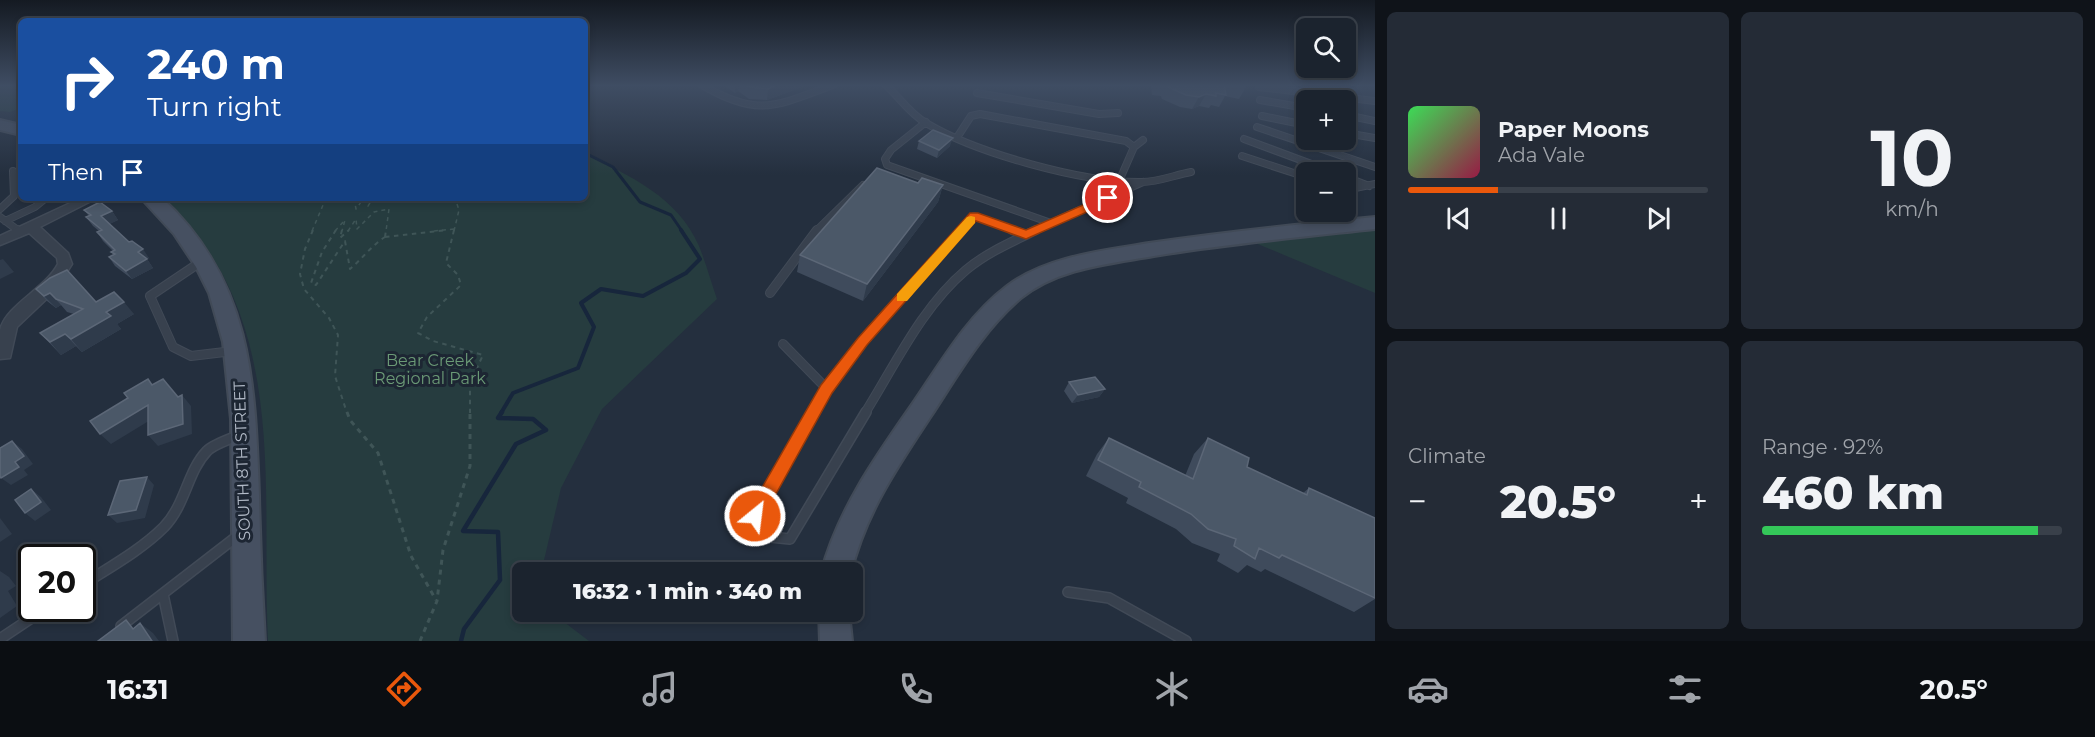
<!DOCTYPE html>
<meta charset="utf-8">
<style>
body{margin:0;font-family:Montserrat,sans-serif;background:#242b36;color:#f1f3f6;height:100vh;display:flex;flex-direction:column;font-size:22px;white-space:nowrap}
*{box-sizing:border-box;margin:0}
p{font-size:20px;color:#a0a4aa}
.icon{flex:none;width:33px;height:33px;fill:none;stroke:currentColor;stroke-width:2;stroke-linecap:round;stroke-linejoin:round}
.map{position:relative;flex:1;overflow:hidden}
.details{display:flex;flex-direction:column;gap:12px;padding:12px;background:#0f1319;width:720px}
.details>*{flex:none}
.banner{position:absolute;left:18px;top:18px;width:570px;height:183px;border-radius:9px;box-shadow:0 3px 9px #0003,0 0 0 2px #39404a;background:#1a4fa0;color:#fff;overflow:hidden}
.controls{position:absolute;left:1296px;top:18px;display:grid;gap:12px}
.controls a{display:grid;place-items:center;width:60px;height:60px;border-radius:9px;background:#1b232e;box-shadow:0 3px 9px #0003,0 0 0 2px #39404a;font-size:30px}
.speed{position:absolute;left:18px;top:544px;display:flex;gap:12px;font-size:30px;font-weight:700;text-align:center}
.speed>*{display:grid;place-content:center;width:78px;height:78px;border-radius:50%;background:#1b232e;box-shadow:0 3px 9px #0003,0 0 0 2px #39404a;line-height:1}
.speed .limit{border:3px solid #111;border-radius:9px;background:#fff;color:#111}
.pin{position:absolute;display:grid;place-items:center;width:51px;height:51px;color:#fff;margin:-26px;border:3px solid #fff;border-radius:50%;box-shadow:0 2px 6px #0007}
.me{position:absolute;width:66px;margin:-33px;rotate:29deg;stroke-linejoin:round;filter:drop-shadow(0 0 4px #0008)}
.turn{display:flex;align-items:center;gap:21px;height:126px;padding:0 30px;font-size:27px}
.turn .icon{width:78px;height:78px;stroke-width:2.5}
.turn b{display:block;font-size:42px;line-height:51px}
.then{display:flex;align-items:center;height:57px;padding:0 30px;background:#0003;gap:12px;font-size:22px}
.big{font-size:45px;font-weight:800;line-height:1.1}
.details .widget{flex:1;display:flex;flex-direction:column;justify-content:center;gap:9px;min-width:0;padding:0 21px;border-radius:9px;background:#242b36}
.details .dial{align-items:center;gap:0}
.dial b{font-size:78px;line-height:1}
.song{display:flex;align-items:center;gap:18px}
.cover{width:72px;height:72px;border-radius:9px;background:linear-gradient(135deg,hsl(130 70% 55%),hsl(340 70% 35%))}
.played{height:6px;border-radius:3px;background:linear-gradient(90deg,#ea580c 30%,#39404a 30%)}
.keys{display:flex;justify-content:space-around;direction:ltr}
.heat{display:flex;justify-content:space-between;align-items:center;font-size:33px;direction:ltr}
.charge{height:9px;border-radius:4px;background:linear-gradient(90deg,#34c759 92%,#39404a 0)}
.details .tiles{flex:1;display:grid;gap:12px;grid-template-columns:repeat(2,1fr)}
.trip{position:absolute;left:512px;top:562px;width:351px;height:60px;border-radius:9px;background:#1b232e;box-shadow:0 3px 9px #0003,0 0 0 2px #39404a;font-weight:800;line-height:60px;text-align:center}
.tab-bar{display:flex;height:96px;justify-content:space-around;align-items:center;background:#0b0e12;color:#a0a4aa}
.tab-bar .icon{width:42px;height:42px}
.tab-bar .active{color:#ea580c}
.tab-bar b{font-size:27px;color:#f1f3f6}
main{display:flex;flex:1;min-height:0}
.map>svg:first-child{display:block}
.green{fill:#263c3f}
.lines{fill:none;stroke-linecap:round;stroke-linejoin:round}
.stream-far2{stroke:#17263c;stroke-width:3}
.stream-far1{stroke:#17263c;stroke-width:4}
.stream{stroke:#17263c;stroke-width:4.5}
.lane-far2-casing{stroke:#414a57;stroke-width:8}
.lane-far1-casing{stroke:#414a57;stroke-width:10}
.lane-casing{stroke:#414a57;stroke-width:12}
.street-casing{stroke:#414a57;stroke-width:3}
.secondary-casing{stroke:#414a57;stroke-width:4}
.path-far2{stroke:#3f5557;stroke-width:1.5;stroke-dasharray:4 4;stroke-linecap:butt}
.path-far1{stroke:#3f5557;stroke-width:2;stroke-dasharray:4.5 4.5;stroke-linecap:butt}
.path{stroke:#3f5557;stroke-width:3;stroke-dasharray:5 5;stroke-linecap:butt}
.lane-far2{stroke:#38414e;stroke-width:6}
.lane-far1{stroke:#38414e;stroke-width:8}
.lane{stroke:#38414e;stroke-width:9}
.street{fill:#38414e;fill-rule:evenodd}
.secondary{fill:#465061;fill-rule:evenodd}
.wall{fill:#3f4b5c}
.shaded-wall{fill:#2f3b4b}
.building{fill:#4b5868;stroke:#5c6777;stroke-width:1.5}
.route{fill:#ea580c;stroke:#983908;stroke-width:1.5}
.slow{fill:#f59e0b}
.labels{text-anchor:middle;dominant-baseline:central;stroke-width:6;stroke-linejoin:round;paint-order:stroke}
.park-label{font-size:16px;fill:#6b9a76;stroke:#1d2633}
.street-label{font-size:16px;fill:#b4bcc9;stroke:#1d2633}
</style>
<main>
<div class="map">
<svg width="1375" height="641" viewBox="0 0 1375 641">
<rect width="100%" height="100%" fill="#242f3e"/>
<path class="green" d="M 0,85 L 21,85 L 21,108 L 10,112 L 0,111 Z
M 585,154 C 630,176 678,197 699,246 C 706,263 711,282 717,299 L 602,409 L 561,488 L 541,573 L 522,573 L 522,612 L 551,612 L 589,641 L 268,641 C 261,504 287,342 191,228 C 183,218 174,206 164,198 L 585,198 Z
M 1375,223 L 1375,293 L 1241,237 Z"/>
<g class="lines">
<path class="stream-far2" d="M 585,153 L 613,167 L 640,202 L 671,215 L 682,231"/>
<path class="stream-far1" d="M 501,413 L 513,393 L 578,368 L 594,327 L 581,303 L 601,289 L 643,296 L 686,273 L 700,259 L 681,230"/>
<path class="stream" d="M 461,641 L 464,629 L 500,580 L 498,532 L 463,531 L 516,444 L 546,430 L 533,419 L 498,418 L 502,412"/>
<defs>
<path id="lane-far2" d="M 702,85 C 758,118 776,106 833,85
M 886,85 C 899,97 910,114 926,123 C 976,153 1083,183 1142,182 C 1158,182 1175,175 1191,172
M 1259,87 L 1375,101
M 977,93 L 1099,114 L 1118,113
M 1260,100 L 1306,108
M 1346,115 L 1375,121
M 1262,116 L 1306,125
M 926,122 L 891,150 L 885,159 L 887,165 L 1051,223 L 1143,182
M 1257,127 L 1375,167
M 1346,133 L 1375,138
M 958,136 L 971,116 L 980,114 L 1126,141 L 1134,147 L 1120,179
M 1244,139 L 1333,172
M 1134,147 L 1143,140
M 1242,156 L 1306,177
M 1346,177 L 1369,186
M 1346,190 L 1375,184
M 0,209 L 14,196 L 13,171
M 0,217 L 19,231
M 5,221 L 35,207 L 46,198
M 816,231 L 863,185
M 960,231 L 974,216 L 1016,231
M 1033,231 L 1051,223"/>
<path id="lane-far1" d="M 17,230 L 20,232
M 1012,230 L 1026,235
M 1026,235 L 1036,230
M 202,261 L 150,296 L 173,347 L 191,356 L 233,351
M 770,293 L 817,230
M 783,344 L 827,389
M 813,413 C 852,345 909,288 962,230
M 865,413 C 895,365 922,307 966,270 C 984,255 1005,245 1026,235"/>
<path id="lane" d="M 814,412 L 755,516 L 755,526 L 770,537 L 790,539 L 866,412
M 82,585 C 110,567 141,550 164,527 C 186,504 187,472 207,451 C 214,444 230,439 240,435
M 1068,592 L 1109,598 L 1186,641
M 163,594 L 173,641
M 121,626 L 240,534
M 0,639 L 45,609"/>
<path id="street" d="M 81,198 L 97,198 L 40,227 L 68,253 L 72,264 L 55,291 L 17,327 L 10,358 L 0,359 C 0,350 0,339 0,330 C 6,305 45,289 58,264 L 57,258 L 29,233 L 0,245 L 0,236 Z"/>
<path id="secondary" d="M 0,120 L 21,125 L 21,135 L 0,130 Z
M 141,198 L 162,198 C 252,281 255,382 259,495 C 260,544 262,592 265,641 L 233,641 L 231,419 L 223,342 L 209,293 L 196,267 L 174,234 Z
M 1375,217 L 1375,229 C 1301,237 1227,244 1154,256 C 1109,264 1058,268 1021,298 C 983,330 958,375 931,416 C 898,466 865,514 851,573 L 821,573 C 838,510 874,459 911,406 C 940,364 966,317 1007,286 C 1047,256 1102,251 1149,243 C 1224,232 1300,224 1375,217 Z
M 819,612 L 849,612 L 852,641 L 820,641 Z"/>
</defs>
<use href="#lane-far2" class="lane-far2-casing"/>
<use href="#lane-far1" class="lane-far1-casing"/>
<use href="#lane" class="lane-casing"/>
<use href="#street" class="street-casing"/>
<use href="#secondary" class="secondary-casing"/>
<path class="path-far2" d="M 354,198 L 356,209 L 364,198
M 366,198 L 368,206 L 373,198
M 443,198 L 444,201 L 456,200
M 312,231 L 326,198
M 335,231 L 345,220 L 342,231
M 348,231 L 356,219 L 357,229 L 374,212 L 389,209 L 386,231
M 434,231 L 454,229
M 454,231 L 459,210 L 455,198"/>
<path class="path-far1" d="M 313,230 L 305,249 L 300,274 L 304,289 L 329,318 L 338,335 L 335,376 L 347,413
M 336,230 L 322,252 L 311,283 L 316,285 L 345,241 L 350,269 C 362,259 372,245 385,237
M 342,230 L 340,238 L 349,230
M 454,230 L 446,263 L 458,275 L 461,285 L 427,317 L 418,333 L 433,341 L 483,355 L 470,383 L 470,413
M 385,237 L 386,230
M 385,237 L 447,230"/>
<path class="path" d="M 347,412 L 350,420 L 378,453 L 411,556 L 436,600
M 420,641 L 437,601 L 443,550 L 470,466 L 470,412"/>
<use href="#lane-far2" class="lane-far2"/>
<use href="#lane-far1" class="lane-far1"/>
<use href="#lane" class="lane"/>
<use href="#street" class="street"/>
<use href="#secondary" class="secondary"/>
</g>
<path class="wall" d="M 724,85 L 807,85 L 767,100 L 749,99 L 738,91 L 735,93 Z
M 1151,85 L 1246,85 L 1246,87 L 1239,99 L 1225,96 L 1219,107 L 1211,105 L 1209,108 L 1199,106 L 1192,109 L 1180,107 L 1162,99 L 1161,96 L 1152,95 Z
M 919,141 L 950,146 L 937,158 L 917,149 Z
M 918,183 L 943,185 L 938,202 L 863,301 L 797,272 L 800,255 Z
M 84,210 L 112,211 L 118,220 L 109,224 L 129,242 L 149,258 L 147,259 L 153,268 L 132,279 L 115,266 L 109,257 L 114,255 L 111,252 L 113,251 L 103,241 L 97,232 L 99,231 L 93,226 L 86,217 L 89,216 Z
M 36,289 L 96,302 L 134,314 L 117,324 L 121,329 L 82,352 L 76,346 L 61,355 L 40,333 L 74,314 L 67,312 L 61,305 L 56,308 L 47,301 Z
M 1069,382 L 1105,389 L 1099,397 L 1072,403 L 1064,391 Z
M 1109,438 L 1185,476 L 1194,454 L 1208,438 L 1247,467 L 1303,493 L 1309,488 L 1375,518 L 1375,599 L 1354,612 L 1265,569 L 1261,572 L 1247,565 L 1238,573 L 1217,561 L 1220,554 L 1192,543 L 1176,529 L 1126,503 L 1128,498 L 1086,476 L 1097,454 Z"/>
<path class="shaded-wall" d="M 735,85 L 739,85 L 738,91 L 735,93 Z
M 777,85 L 807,85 L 767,100 L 768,89 Z
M 1206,94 L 1199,106 L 1192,109 L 1199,97 Z
M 953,138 L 950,146 L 937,158 L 939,150 Z
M 943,185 L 938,202 L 863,301 L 867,284 Z
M 112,211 L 118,220 L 108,225 L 101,216 Z
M 143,249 L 149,258 L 147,259 L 153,268 L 132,279 L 126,271 L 138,252 Z
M 3,259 L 14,272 L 0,279 L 0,260 Z
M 50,293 L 61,305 L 56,308 L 44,296 Z
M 124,302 L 134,314 L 117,324 L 121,329 L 82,352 L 71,339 L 106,312 Z
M 65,334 L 76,346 L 61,355 L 50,342 Z
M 1105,389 L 1099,397 L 1072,403 L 1078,395 Z
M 182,395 L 191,406 L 192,434 L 158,446 L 148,435 Z
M 148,405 L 157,416 L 111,444 L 100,434 Z
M 12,441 L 22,449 L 33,464 L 24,470 L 28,475 L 11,485 L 1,478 L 15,462 Z
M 147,477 L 154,485 L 145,518 L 117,523 L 108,515 Z
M 31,489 L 41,497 L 51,510 L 35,521 L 25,513 Z
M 0,518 L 12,534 L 0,542 Z
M 0,571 L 9,577 L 16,586 L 8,591 L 17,606 L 0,618 Z
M 140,623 L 153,633 L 159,641 L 152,641 Z"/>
<path class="building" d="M 746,85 L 777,85 L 768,89 L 749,87 Z
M 1168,85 L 1224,85 L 1226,95 L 1216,93 L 1216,96 L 1206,94 L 1199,97 L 1186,95 L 1168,87 Z
M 933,130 L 953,138 L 939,150 L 919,141 Z
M 877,168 L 918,183 L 922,178 L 943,185 L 867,284 L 800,255 Z
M 100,202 L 112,211 L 101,216 L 129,242 L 132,241 L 143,249 L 138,252 L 147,259 L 126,271 L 109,257 L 115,254 L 111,252 L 115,250 L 97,232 L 102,230 L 86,217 L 91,215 L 84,210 Z
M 67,270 L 96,302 L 114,292 L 124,302 L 106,312 L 111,316 L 71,339 L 65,334 L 50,342 L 40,333 L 83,309 L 56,299 L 50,293 L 44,296 L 36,289 L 50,278 Z
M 1095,377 L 1105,389 L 1078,395 L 1069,382 Z
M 148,379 L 152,385 L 163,379 L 178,397 L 182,395 L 183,424 L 148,435 L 148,405 L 100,434 L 90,421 L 128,398 L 124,393 Z
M 1109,438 L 1193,479 L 1208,438 L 1249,458 L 1247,467 L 1307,495 L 1309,488 L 1375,518 L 1375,598 L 1282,555 L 1279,558 L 1259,548 L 1255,559 L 1234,546 L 1236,539 L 1208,529 L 1191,514 L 1139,487 L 1141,482 L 1098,460 Z
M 12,441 L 24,456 L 15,462 L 19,467 L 1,478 L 0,476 L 0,448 Z
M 147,477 L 136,510 L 108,515 L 120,481 Z
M 31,489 L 41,502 L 25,513 L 15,500 Z
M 126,620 L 133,629 L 140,623 L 152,641 L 98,641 Z"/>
<linearGradient id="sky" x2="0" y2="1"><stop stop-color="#141a22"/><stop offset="0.49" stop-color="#3f4d63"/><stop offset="1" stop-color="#3f4d63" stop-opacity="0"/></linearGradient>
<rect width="1375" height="175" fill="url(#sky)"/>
<path class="route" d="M 1108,194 L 1114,198 L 1112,201 L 1026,239 L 976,221 L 867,345 L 832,393 L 761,521 L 755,524 L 749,521 L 747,516 L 749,510 L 821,385 L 858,338 L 970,213 L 978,213 L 1026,230 Z"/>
<path class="slow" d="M 971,216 L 975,217 L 975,223 L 907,301 L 897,301 L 897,294 L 967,217 Z"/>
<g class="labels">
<g class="park-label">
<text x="430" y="360">Bear Creek<tspan x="430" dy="18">Regional Park</tspan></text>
</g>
<g class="street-label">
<text transform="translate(242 461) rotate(-92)">SOUTH 8TH STREET</text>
</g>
</g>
</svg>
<div class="controls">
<a><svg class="icon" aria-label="search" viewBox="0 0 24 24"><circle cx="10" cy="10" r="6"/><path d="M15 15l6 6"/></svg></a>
<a>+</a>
<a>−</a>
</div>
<div class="speed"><div class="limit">20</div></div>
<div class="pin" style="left:1108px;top:198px;background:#d93025"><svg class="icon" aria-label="arrive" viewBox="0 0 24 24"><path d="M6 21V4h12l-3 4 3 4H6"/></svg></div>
<svg class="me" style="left:755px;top:516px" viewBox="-20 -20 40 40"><circle r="17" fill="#ea580c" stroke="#fff" stroke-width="3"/><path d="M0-11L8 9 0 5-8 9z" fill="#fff"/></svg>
<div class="trip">16:32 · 1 min · 340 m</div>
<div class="banner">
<div class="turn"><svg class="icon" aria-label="right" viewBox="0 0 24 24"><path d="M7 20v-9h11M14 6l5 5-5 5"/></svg><div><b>240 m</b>Turn right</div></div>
<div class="then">Then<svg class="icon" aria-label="arrive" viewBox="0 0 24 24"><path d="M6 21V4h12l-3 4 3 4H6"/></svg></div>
</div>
</div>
<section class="details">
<div class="tiles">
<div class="widget">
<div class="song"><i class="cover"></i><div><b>Paper Moons</b><p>Ada Vale</p></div></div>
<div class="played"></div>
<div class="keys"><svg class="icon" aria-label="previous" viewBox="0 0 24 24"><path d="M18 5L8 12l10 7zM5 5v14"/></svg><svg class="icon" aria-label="pause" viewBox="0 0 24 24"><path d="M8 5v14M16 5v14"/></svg><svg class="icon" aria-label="next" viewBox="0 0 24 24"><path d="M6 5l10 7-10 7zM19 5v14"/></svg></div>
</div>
<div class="widget dial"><b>10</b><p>km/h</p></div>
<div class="widget"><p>Climate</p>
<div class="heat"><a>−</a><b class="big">20.5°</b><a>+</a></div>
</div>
<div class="widget"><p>Range · 92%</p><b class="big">460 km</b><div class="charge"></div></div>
</div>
</section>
</main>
<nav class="tab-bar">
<b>16:31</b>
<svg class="icon active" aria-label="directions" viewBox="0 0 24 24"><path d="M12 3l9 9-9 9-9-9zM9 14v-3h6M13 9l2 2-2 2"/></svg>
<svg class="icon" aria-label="music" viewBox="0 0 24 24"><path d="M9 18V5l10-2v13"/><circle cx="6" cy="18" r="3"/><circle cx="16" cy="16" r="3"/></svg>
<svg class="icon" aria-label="phone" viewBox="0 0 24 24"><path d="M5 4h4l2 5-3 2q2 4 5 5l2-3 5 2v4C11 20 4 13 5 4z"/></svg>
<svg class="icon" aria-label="climate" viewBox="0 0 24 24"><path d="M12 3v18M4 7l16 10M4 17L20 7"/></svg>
<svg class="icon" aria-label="car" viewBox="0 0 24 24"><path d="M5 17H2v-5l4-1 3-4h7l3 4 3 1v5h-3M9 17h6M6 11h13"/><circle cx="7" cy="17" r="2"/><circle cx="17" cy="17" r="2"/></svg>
<svg class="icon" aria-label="filters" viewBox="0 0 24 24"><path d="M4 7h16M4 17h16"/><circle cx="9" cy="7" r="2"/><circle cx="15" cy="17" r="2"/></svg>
<b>20.5°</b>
</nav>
